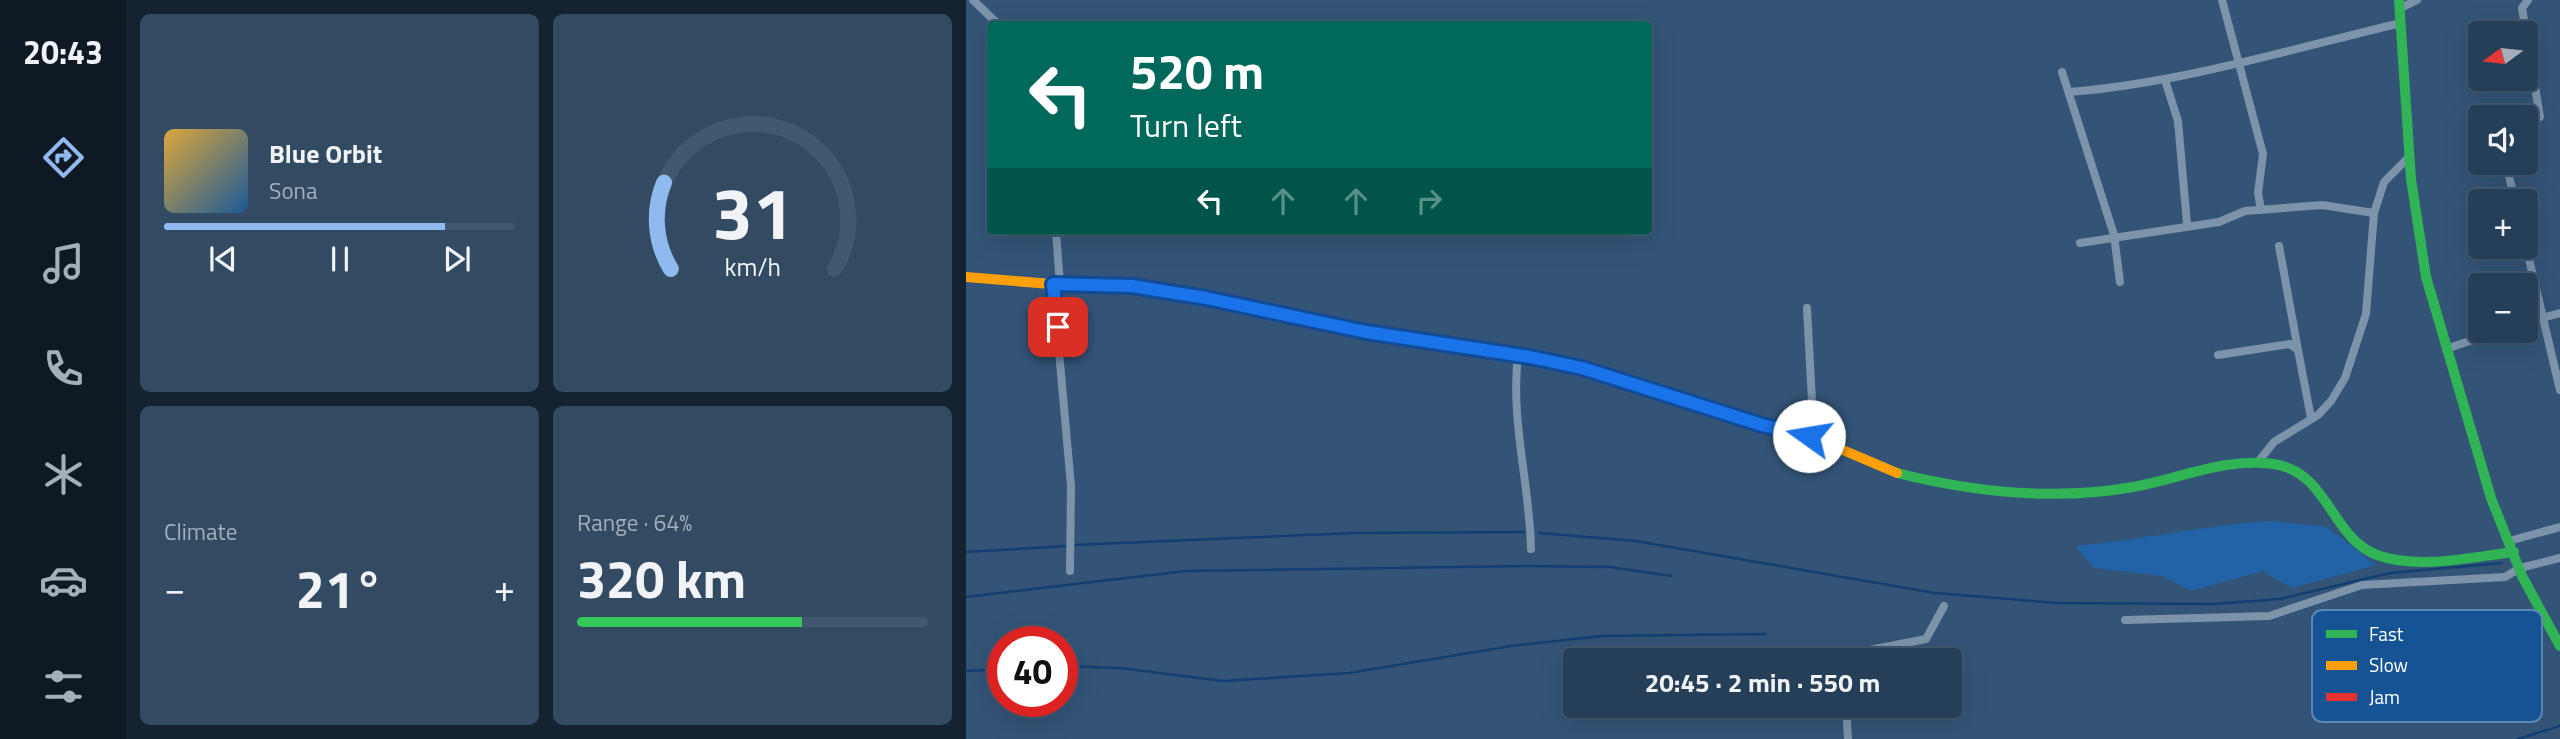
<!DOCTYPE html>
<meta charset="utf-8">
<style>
body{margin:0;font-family:"Titillium Web",sans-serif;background:#324a62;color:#f1f3f6;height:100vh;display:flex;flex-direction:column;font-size:26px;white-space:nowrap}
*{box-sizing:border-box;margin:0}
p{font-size:23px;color:#a4afba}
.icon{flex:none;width:38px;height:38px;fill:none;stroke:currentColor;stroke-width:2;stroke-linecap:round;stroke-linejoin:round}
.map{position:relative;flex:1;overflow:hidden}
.sheet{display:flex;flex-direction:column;gap:14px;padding:14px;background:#152331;width:840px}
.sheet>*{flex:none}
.hud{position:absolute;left:21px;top:21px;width:665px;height:214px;border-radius:7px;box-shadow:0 7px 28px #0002,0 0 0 2px #42586f;background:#00695c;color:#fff;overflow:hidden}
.needle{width:46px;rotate:255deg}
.tools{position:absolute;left:1502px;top:21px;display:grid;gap:14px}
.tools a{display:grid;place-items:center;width:70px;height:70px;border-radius:7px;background:#263f59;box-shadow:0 7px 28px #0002,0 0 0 2px #42586f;font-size:35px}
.speed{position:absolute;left:21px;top:626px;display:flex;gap:14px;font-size:35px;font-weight:700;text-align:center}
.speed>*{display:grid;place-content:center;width:91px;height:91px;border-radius:50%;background:#263f59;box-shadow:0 7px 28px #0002,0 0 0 2px #42586f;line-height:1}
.speed .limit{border:10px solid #d22;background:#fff;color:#111}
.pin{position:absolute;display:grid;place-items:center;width:60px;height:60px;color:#fff;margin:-30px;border-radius:14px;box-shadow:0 4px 10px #0006}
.me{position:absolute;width:77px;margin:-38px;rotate:283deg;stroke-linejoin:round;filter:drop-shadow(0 0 5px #0008)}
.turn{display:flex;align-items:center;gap:24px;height:147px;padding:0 28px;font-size:32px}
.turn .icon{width:91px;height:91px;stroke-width:2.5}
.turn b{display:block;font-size:49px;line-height:60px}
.lanes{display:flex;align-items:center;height:66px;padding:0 28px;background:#0003;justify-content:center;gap:35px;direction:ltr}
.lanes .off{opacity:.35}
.big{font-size:52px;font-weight:700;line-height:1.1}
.sheet .widget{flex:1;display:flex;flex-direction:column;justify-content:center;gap:10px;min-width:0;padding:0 24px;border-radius:10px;background:#324a62}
.sheet .dial{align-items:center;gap:0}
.dial svg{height:182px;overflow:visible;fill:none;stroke:#42586f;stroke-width:7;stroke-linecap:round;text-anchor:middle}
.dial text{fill:#f1f3f6;stroke:none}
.song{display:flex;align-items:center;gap:21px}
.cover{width:84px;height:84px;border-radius:10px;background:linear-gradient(135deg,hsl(40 70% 55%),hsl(210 70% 35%))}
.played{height:7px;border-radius:4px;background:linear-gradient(90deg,#90b9f0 80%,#42586f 80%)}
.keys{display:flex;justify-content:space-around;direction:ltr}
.heat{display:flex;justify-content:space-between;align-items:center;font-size:38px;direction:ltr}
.charge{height:10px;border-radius:5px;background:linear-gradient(90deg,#34c759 64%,#42586f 0)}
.sheet .tiles{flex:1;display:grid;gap:14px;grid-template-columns:repeat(2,1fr)}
.trip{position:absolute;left:597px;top:648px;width:399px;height:70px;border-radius:7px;background:#263f59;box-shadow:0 7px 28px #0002,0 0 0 2px #42586f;font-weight:700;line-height:70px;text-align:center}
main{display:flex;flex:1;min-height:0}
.dock{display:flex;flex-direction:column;width:126px;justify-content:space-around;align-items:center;background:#0f1924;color:#a4afba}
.dock .icon{width:49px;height:49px}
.dock .selected{color:#90b9f0}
.dock b{font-size:32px;color:#f1f3f6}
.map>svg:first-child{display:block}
.green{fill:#2263a7}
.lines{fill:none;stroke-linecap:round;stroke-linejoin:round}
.stream{stroke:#113f72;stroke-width:2.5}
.street{stroke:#7c93aa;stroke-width:8}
.fast{stroke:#30b455;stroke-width:10}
.slow{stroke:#ff9f0a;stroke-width:10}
.jam{stroke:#e5322d;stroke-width:10}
.route-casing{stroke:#114b97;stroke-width:18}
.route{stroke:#1a73e8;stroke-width:12}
.key{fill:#165394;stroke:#5c87b4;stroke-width:2}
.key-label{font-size:19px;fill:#fff}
</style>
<main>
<nav class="dock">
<b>20:43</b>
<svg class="icon selected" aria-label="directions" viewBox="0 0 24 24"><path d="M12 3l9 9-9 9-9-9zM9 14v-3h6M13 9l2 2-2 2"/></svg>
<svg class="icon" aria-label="music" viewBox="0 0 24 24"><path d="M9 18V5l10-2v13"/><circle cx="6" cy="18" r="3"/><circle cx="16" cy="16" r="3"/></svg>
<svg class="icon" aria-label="phone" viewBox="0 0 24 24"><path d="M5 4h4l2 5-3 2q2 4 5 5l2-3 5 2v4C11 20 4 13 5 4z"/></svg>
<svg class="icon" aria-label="climate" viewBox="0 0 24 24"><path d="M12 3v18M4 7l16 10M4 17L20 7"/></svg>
<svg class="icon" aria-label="car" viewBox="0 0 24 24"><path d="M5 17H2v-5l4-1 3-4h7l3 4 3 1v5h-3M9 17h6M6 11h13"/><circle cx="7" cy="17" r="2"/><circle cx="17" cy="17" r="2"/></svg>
<svg class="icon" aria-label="filters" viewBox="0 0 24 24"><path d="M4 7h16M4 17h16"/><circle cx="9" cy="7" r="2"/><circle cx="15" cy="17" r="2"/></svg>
</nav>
<section class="sheet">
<div class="tiles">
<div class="widget">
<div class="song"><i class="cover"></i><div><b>Blue Orbit</b><p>Sona</p></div></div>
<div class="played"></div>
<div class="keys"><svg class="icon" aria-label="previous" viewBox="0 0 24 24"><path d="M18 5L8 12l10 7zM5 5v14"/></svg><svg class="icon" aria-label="pause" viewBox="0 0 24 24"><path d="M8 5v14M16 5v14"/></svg><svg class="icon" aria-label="next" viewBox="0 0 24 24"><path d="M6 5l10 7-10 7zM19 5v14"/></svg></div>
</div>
<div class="widget dial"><svg viewBox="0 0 100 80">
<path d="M14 69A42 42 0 1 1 86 69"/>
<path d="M14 69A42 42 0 0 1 11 31" stroke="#90b9f0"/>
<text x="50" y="56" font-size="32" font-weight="700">31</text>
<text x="50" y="72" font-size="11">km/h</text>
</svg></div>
<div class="widget"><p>Climate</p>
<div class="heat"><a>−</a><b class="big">21°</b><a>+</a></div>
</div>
<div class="widget"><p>Range · 64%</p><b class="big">320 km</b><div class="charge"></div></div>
</div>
</section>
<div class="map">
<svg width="1594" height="739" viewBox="0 0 1594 739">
<rect width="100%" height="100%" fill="#335477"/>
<path class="green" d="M 1305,521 L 1361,527 L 1410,565 L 1326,588 L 1297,571 L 1225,591 L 1197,576 L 1128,568 L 1109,546 C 1175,540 1239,525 1305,521 Z"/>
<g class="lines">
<path class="stream" d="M 573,533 L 670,541 L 969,593 L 1091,603 L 1247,604 L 1314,599 L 1424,573 L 1536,563
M 108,545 L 388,533 L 558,532
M 0,552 L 101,546
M 0,597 L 220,571 L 564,566 L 644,567 L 705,576
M 96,666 L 154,668 L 257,681 L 383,673 L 545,646 L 636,636 L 799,634
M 0,671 L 37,669
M 1552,739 L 1594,726"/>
<path class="street" d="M 7,0 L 32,24
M 1256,0 L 1297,154 L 1292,193 L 1295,210
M 1433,9 L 1451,0
M 1096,72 L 1148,235 L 1154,282
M 1199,80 L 1212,121 L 1221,224
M 1103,92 C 1216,83 1325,49 1435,23
M 1559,123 L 1574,117 L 1556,8 L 1562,0
M 1540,163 L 1549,201
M 90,231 L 94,285
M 1559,242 L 1594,390
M 1114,243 L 1253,222 L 1279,211 L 1356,205 L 1408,213
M 1313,246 L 1332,350
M 87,284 L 105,486 L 104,571
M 841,308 L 847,420 L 843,436
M 1559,323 L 1594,313
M 1480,349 L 1533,331
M 552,355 C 544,420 564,485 565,549
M 1252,355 L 1324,344 L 1332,350 L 1345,418
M 1292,462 L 1308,442 L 1352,415 L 1365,401 L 1379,378 L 1400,314 L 1408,213 L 1418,182 L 1444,156
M 1543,541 L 1594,527
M 1159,620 L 1303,616 L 1396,585 L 1539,577 L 1554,568 L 1594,558
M 884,660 L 888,653 L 960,639 L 978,606
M 880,705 L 882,739"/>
<path class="fast" d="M 1433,0 L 1445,179 L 1460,277 L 1525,498 L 1556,576 L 1594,646
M 931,473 C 1007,492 1089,501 1167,487 C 1213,479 1259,457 1307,464 C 1362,471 1365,538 1411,555 C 1452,570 1507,557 1548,552"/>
<path class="slow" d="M 0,277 L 97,285 L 170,286 L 465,342
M 682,387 L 789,422 L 844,436 L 931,473"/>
<path class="jam" d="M 465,342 L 592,362 L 682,387"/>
</g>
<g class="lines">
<defs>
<path id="route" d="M 92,327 L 87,284 L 166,286 L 240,298 L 400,332 L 564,357 L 616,368 L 796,425 L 843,436"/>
</defs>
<use href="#route" class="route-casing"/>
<use href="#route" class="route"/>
</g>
<rect x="1346" y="610" width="230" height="112" rx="10" class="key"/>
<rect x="1360" y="630" width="31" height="8" fill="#30b455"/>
<rect x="1360" y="661" width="31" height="9" fill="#ff9f0a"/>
<rect x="1360" y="693" width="31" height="8" fill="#e5322d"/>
<g class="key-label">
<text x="1403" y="641">Fast</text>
<text x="1403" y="672">Slow</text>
<text x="1403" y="704">Jam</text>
</g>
</svg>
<div class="tools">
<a><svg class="needle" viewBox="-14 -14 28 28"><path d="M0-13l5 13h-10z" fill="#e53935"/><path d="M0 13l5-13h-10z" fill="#a4afba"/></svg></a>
<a><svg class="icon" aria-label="sound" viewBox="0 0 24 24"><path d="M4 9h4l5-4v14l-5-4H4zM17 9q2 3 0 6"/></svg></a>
<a>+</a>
<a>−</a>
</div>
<div class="speed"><div class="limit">40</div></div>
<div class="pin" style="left:92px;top:327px;background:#d93025"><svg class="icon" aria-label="arrive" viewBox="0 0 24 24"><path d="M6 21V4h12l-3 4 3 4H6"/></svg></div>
<svg class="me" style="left:843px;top:436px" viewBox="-20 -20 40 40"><circle r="19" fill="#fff"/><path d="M0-13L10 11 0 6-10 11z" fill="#1a73e8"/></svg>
<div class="trip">20:45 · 2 min · 550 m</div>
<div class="hud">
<div class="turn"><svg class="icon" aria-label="left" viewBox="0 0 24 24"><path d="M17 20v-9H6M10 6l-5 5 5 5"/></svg><div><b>520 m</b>Turn left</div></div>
<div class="lanes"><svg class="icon" aria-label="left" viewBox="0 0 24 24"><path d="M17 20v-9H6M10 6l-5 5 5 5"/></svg><svg class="icon off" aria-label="ahead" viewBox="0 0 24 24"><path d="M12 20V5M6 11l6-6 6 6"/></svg><svg class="icon off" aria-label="ahead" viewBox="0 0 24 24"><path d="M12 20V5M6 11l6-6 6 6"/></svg><svg class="icon off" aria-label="right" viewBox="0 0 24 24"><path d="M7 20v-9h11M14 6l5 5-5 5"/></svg></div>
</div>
</div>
</main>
